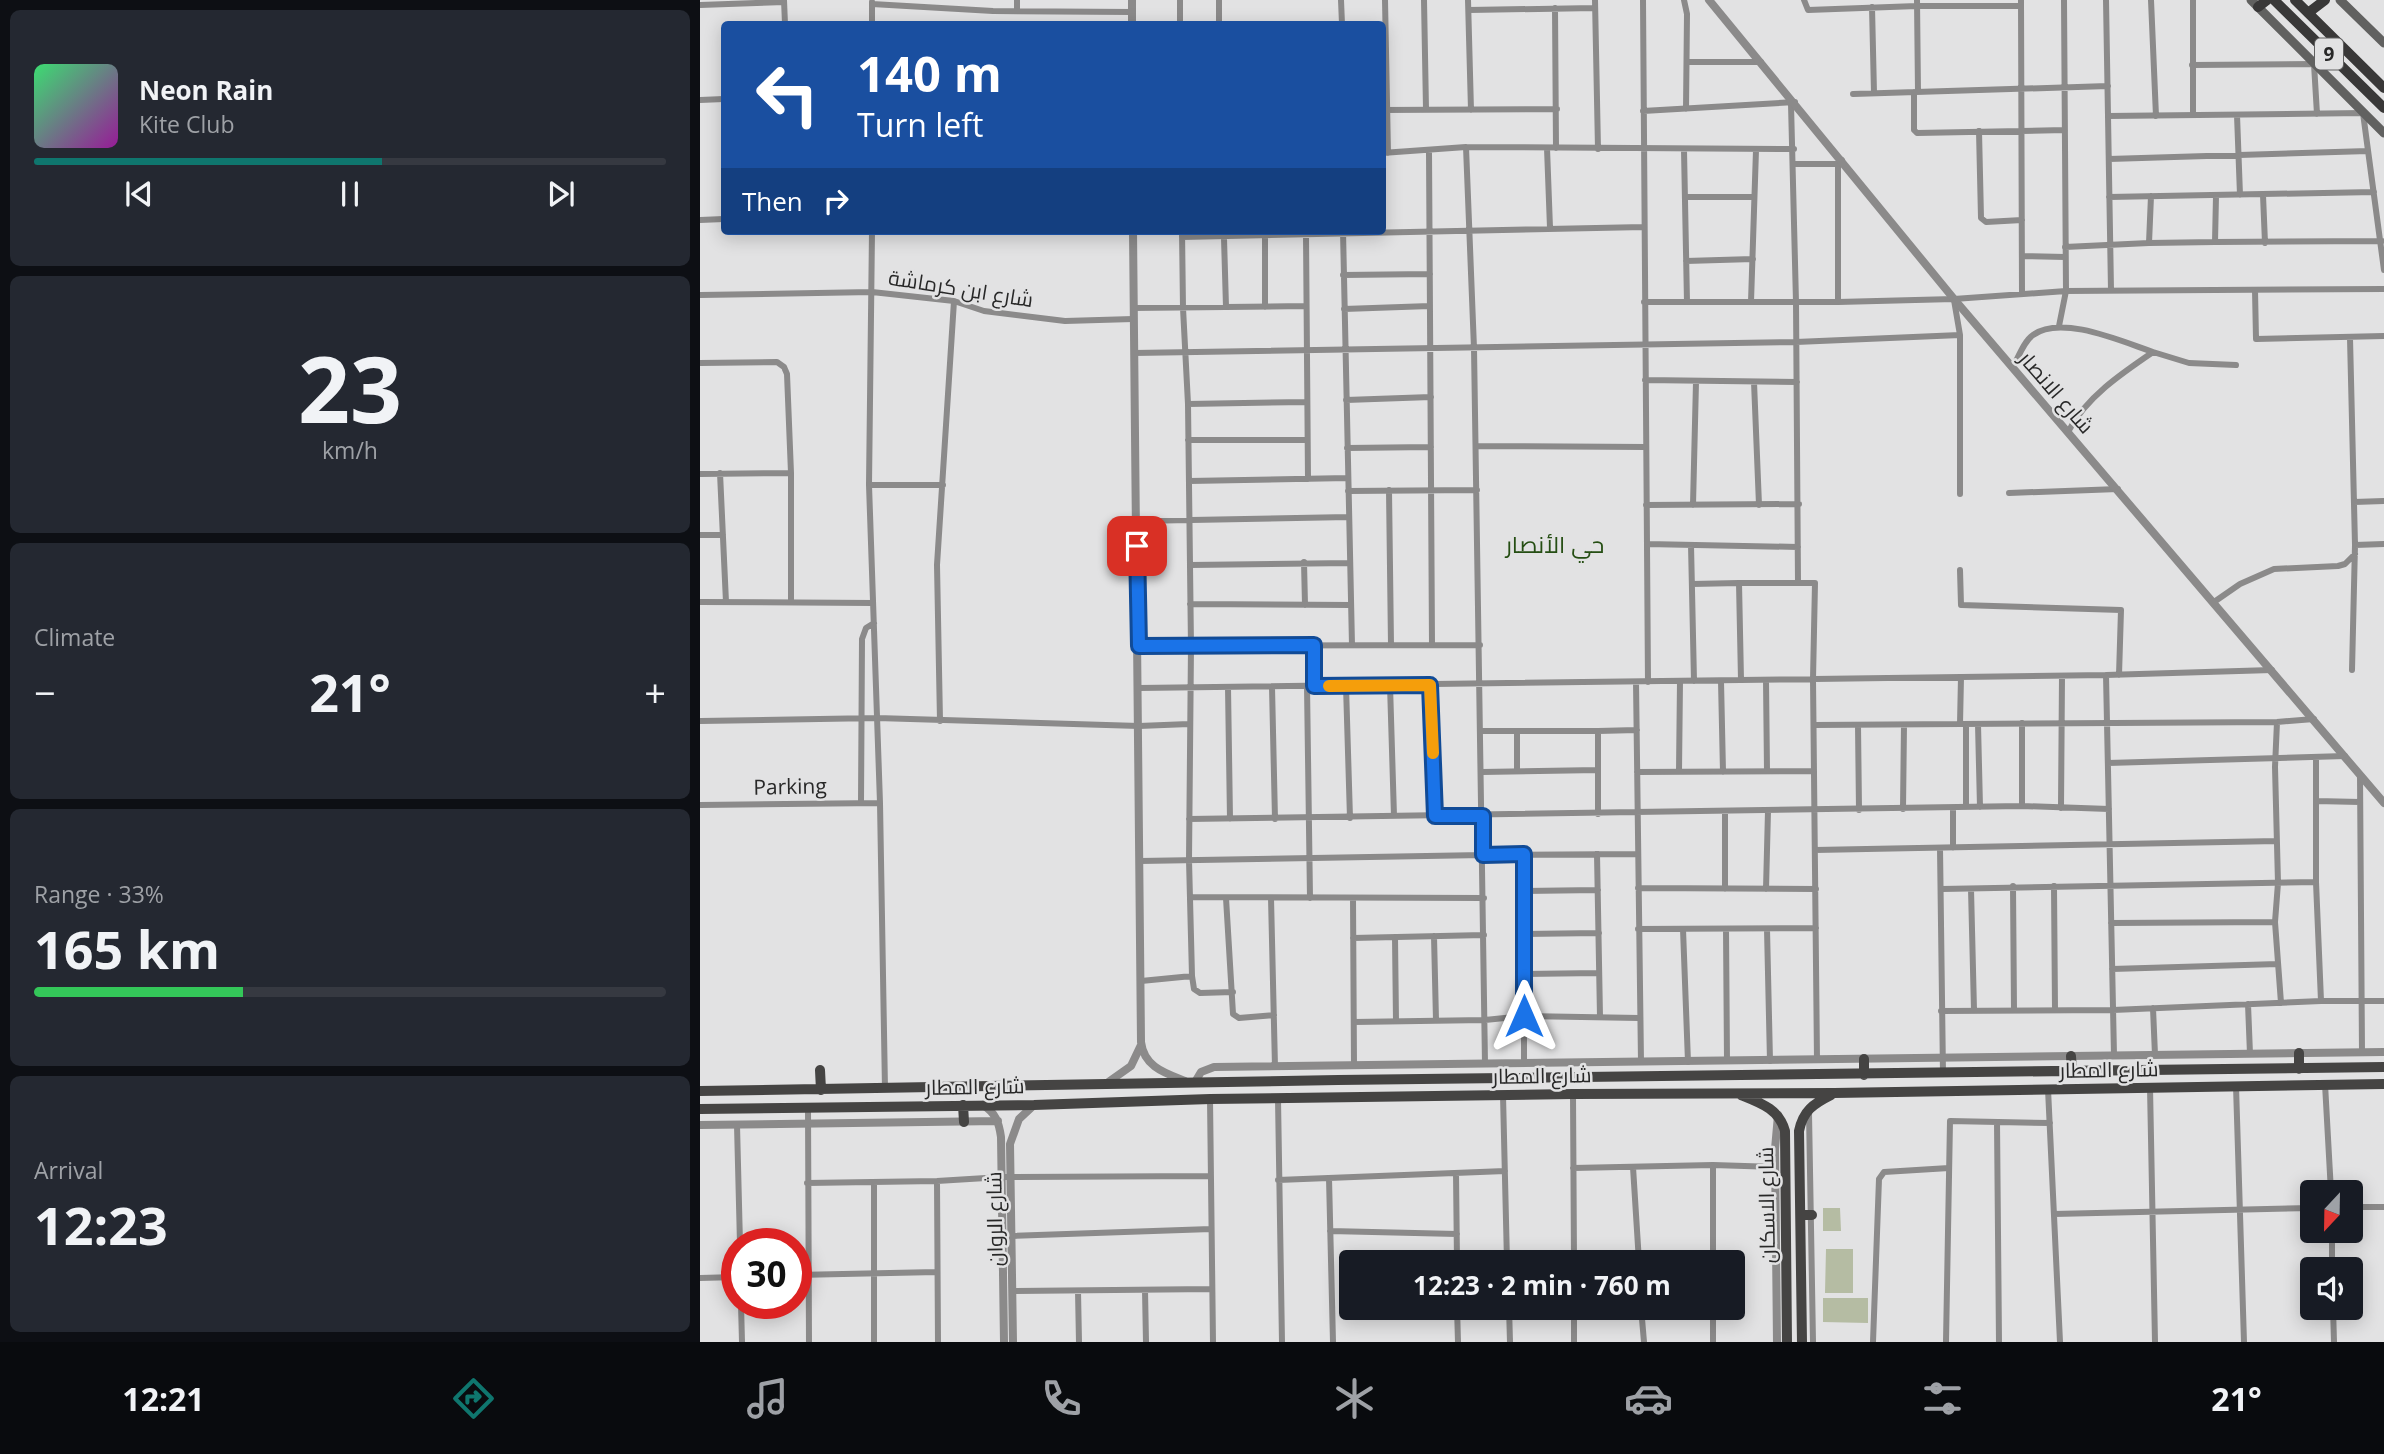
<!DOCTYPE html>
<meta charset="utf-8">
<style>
body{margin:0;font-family:"Open Sans",Cairo,sans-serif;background:#242831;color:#f1f3f6;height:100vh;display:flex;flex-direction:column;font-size:26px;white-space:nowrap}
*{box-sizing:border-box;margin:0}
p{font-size:23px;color:#9ea1a6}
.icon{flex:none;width:38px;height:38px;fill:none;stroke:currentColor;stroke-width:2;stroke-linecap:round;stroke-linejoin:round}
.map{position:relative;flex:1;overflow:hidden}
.details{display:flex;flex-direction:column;gap:10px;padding:10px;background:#0d0f14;width:700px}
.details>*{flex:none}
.banner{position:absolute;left:21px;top:21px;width:665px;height:214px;border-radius:7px;box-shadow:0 4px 18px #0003;background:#1a4fa0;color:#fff;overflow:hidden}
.needle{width:46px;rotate:202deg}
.buttons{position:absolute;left:1600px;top:1180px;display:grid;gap:14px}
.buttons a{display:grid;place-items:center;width:63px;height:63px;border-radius:7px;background:#171b24;box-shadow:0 4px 18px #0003;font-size:35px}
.speed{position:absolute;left:21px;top:1228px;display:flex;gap:14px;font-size:35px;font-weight:700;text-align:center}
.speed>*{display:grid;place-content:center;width:91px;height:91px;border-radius:50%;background:#171b24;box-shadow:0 4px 18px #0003;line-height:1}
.speed .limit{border:10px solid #d22;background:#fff;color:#111}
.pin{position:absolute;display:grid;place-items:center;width:60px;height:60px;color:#fff;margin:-30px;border-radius:14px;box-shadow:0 4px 10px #0006}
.me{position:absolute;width:77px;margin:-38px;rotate:0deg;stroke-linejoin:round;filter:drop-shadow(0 0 5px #0008)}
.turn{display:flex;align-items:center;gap:24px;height:147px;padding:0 21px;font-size:32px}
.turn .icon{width:91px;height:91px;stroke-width:2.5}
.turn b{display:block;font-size:49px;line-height:60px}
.then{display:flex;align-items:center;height:66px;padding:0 21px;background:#0003;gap:14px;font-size:26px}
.big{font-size:52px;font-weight:700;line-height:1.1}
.details .tile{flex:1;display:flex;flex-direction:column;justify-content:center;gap:10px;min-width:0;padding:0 24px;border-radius:10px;background:#242831}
.details .dial{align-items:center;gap:0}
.dial b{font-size:91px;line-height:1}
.song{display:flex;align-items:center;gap:21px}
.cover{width:84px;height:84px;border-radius:10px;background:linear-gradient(135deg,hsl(140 70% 55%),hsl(300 70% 35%))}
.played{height:7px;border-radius:4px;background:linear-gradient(90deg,#0f766e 55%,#363941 55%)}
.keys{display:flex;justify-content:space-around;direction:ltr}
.heat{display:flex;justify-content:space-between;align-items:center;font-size:38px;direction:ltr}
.charge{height:10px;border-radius:5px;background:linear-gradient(90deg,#34c759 33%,#363941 0)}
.trip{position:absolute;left:639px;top:1250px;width:406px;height:70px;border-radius:7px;background:#171b24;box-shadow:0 4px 18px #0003;font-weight:700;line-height:70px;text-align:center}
.menu{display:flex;height:112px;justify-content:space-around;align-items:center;background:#090b0e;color:#9ea1a6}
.menu .icon{width:49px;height:49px}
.menu .on{color:#0f766e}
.menu b{font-size:32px;color:#f1f3f6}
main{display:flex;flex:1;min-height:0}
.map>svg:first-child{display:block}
.green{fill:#b5bca3}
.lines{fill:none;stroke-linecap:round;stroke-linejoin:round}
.minor{stroke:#8b8a8a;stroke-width:6}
.tertiary{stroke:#8b8a8a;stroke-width:8}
.secondary{stroke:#616160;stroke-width:9}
.primary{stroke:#454443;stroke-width:10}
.trunk{stroke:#393838;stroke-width:10}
.route-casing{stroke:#114b97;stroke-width:18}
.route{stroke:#1a73e8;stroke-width:12}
.slow{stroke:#f59e0b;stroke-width:12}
.labels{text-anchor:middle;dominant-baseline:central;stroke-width:5;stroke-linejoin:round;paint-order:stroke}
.shield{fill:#e2e2e3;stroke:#606060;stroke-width:2}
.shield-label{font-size:19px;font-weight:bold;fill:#282828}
.street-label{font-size:21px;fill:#282828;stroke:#e2e2e3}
.neighbourhood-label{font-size:23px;fill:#254e13;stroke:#e2e2e3}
</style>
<main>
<section class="details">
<div class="tile">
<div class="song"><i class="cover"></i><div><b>Neon Rain</b><p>Kite Club</p></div></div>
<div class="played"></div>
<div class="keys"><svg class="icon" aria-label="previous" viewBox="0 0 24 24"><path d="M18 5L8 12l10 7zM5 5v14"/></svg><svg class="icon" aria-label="pause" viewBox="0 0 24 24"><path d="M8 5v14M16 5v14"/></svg><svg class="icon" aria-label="next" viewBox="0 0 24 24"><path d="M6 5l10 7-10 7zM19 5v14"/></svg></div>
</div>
<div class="tile dial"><b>23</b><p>km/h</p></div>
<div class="tile"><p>Climate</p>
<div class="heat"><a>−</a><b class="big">21°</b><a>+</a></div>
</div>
<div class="tile"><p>Range · 33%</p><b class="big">165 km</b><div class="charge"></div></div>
<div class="tile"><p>Arrival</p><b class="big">12:23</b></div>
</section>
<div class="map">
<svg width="1684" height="1342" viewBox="0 0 1684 1342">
<rect width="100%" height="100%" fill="#e2e2e3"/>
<path class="green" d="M 1123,1208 L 1140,1208 L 1141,1231 L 1123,1231 Z
M 1126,1249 L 1153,1249 L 1153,1293 L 1125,1293 Z
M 1123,1298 L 1168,1298 L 1168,1323 L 1123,1322 Z"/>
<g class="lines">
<path class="minor" d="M 84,0 L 85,24
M 480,0 L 480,24
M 519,0 L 519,24
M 641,0 L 642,24
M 685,0 L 688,153
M 724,0 L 726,109
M 768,0 L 771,110
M 895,0 L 898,149
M 943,0 L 948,682
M 984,0 L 987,14 L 986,109
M 1104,0 L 1108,10 L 1217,6 L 1321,6
M 1217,0 L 1218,92
M 1321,0 L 1322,293
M 1406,0 L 1411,290
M 1451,0 L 1456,116
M 1493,0 L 1493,115
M 172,4 L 293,11 L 432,12
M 0,5 L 84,2
M 1172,7 L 1174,93
M 855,8 L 856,148
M 769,10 L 895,8
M 317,11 L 317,0
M 172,24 L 172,2
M 987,62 L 1061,62
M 1492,65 L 1614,64 L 1617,114
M 1214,92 L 1214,130 L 1217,133 L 1365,130
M 1153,94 L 1408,86
M 0,100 L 24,99
M 1091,104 L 1096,302 L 1098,583
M 682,110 L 857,109
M 943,111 L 1095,102
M 1537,115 L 1540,195
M 1408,116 L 1663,113 L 1684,270
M 1279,131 L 1281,218 L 1286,222 L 1322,220
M 766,147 L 774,348 L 785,1064
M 847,148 L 850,228
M 984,150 L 987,302
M 729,151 L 732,645
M 682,153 L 766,147 L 1094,149
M 1409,159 L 1668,151
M 1094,164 L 1138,164
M 1563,195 L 1565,243
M 1451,196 L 1449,243 L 1515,242 L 1516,196
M 985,197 L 1054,197
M 1409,197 L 1674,192
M 0,220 L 24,219
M 172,231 L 169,485 L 180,803 L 185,1089
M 482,231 L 483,308 L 488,404 L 491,646 L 489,860 L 492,976 L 494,989 L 500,993 L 533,992
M 643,231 L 652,645
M 606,235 L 608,479
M 482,237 L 944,227
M 524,238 L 526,307
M 1515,242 L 1682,241
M 1365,247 L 1449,243
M 1322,256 L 1365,257
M 986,261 L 1053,259
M 643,275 L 730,274
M 1555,290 L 1556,339 L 1684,336
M 0,295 L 172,292 L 254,301 L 284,311 L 365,321 L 433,319
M 1254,300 L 1260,335 L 1260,494
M 944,302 L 1138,302 L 1254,299 L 1366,291 L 1684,289
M 1051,302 L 1056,150
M 1138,302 L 1138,164 L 1142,160
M 565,307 L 565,237
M 433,308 L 606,306
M 644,309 L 730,306
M 1359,326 L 1366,291 L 1364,0
M 1650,338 L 1655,545 L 1652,670
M 434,353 L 1096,342 L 1260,335
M 0,363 L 77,362 L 84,367 L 87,374 L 91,473 L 91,602
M 1313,367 C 1318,358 1324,341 1333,335 C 1361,314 1423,342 1453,352
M 945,380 L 1097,382
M 1054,382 L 1059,505
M 646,400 L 731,397
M 488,404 L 607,402
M 1368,432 C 1385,398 1422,373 1453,352 L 1489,363 L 1536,365
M 488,440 L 607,440
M 776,446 L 946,447
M 647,448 L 731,447
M 20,473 L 26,602
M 0,474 L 91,473
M 489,481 L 648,478
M 169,485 L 243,485
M 689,490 L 691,645
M 648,491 L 777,490
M 1309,493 L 1418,489
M 1654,502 L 1684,501
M 946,505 L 1099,504
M 993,505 L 996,382
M 437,521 L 649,517
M 0,535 L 23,535
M 947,544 L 1098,547
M 991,545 L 994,681
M 1655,545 L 1684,544
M 604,562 L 605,605
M 490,565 L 650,563
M 1260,570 L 1261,605 L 1421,610 L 1419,675
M 1039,583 L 1115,583 L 1113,679 L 1117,1060
M 992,584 L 1039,583 L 1041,680
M 0,602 L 173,603
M 1514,602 L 1540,584 L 1574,569 L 1638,566 L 1645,564 L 1655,554
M 490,604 L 651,605
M 614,645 L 614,686
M 439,646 L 780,645
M 1406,675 L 1414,1055
M 1066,680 L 1067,771
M 1021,681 L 1023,772
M 936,682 L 941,1062
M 690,685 L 694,816
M 730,685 L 735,816
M 607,686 L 610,898
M 646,686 L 650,818
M 528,687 L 530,819
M 572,687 L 575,819
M 439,688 L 1406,675 L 1572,670
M 0,721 L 177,718 L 439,726 L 489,724
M 240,721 L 237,565 L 254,301
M 1577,722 L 1575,767 L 1578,883 L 1575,922 L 1581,1003
M 1322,723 L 1322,806
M 1260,724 L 1261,677
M 1278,724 L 1280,807
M 1114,725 L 1577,722 L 1614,719
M 1158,725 L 1159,810
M 782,731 L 898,731
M 1616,758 L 1616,882 L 1621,1001
M 1408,763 L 1645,756
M 817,771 L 817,731
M 782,772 L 898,770
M 937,772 L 1114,771
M 979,772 L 980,681
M 1660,775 L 1662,1052
M 1616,801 L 1660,802
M 161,803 L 162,639 L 166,628 L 174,623
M 0,805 L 180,803
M 1266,807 L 1266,724
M 1253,808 L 1253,848
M 1361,808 L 1362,676
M 1203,809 L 1204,725
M 1025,812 L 1025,889
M 898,814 L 898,731 L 937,730
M 489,819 L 1322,806 L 1409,809
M 1240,848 L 1243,1074
M 1115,850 L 1577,841
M 897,854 L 900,1017
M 440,861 L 783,855 L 938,854
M 1313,886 L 1314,1010
M 1354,886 L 1355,1010
M 938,888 L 1116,889
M 1066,889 L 1068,811
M 1242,889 L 1616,882
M 1271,889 L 1274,1010
M 824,891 L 898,890
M 490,897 L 784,898
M 526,898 L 533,1014 L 539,1018 L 574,1015
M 571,898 L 575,1067
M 653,898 L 654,1066
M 1411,923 L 1575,922
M 938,929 L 1116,928
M 983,929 L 988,1062
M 1026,929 L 1027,1061
M 1067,929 L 1070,1061
M 824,934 L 899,933
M 734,936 L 736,1020
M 695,937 L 696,1021
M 653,938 L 784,935
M 1412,969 L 1578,964
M 824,974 L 899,973
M 441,981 L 492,976
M 1548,1004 L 1550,1054
M 1453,1008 L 1455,1055
M 1241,1011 L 1413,1010 L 1621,1001 L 1684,1001
M 654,1022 L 785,1020 L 824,1016 L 939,1018
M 824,1063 L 824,854
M 1625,1084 L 1631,1192
M 1536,1086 L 1544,1342
M 1450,1087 L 1455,1342
M 1348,1089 L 1360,1342
M 873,1094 L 874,1262
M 803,1095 L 807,1262
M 510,1099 L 513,1342
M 578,1099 L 582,1342
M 108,1108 L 109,1342
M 1109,1113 L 1113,1342
M 1297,1122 L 1299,1342
M 37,1125 L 40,1244
M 1013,1165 L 1013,1262
M 933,1167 L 939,1262
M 873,1168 L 1013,1165 L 1076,1167
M 756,1173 L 757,1262
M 629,1178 L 633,1342
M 578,1180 L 805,1171
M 237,1181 L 238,1342
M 174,1182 L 174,1342
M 107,1183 L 237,1181 L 302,1177 L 510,1176
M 1650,1207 L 1684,1207
M 1354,1214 L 1612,1208
M 1632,1230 L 1632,1269
M 630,1231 L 757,1234
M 312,1236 L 511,1229
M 96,1275 L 237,1272
M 0,1278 L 37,1277
M 445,1290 L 446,1342
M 312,1291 L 512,1289
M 378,1291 L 379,1342
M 41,1304 L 42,1342
M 757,1307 L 758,1342
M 809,1307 L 810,1342
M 874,1307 L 874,1342
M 941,1307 L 944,1342
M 1013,1307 L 1013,1342
M 1633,1307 L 1634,1342
M 1173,1342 L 1179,1179 L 1184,1172 L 1249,1168
M 1246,1342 L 1250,1121 L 1350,1123"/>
<path class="tertiary" d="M 432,0 L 432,24
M 1009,0 L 1254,299 L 1684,803
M 433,231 L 441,1042 C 444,1067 465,1073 485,1081
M 495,1082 L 501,1072 L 514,1067 L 1684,1052
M 407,1083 L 431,1066 L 441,1045
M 283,1105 C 296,1113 299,1123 301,1137 L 304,1342
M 0,1125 L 298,1121
M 313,1342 L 310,1144 L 319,1119 L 334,1105
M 1077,1342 L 1075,1149 L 1078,1115"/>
<path class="secondary" d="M 1551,0 L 1684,133
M 1640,0 L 1684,43"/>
<path class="primary" d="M 1599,1053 L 1599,1069
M 1371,1056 L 1372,1072
M 1164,1059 L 1164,1075
M 120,1070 L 121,1090
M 0,1091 L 638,1080 L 1684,1067
M 1041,1095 C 1061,1103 1079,1109 1085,1131 L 1087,1342
M 263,1105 L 264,1122
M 0,1109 L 334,1105 L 510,1099 L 873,1094 L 1134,1093 L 1684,1084
M 1101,1215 L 1112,1215
M 1102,1342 L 1099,1131 C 1103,1111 1113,1104 1131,1095"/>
<path class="trunk" d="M 1574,0 L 1684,108
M 1595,0 L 1684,88
M 1558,7 L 1567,0
M 1608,13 L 1625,0"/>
</g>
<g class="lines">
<defs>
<path id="route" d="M 437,546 L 439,646 L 614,645 L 614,686 L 730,685 L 735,816 L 783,816 L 783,855 L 824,854 L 824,1016"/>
</defs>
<use href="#route" class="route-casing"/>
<use href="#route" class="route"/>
<path class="slow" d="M 629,686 L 730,685 L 733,753"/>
</g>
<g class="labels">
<rect class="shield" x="1615" y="38.5" width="28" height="31" rx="5"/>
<g class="shield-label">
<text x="1629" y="54">9</text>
</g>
<g class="street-label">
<text transform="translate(261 288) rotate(9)">شارع ابن كرماشة</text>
<text transform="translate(1357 392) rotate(49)">شارع الانصار</text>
<text transform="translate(90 786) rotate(-1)">Parking</text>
<text transform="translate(1409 1069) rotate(-1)">شارع المطار</text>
<text transform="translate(842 1075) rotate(-1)">شارع المطار</text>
<text transform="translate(275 1086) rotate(-1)">شارع المطار</text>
<text transform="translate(1066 1205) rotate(-91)">شارع الاسكان</text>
<text transform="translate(294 1219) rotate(-91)">شارع الروان</text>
</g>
<g class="neighbourhood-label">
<text x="855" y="544">حي الأنصار</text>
</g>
</g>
</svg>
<div class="buttons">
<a><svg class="needle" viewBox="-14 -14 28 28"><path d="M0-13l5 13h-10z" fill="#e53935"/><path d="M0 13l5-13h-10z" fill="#9ea1a6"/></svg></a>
<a><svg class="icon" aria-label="sound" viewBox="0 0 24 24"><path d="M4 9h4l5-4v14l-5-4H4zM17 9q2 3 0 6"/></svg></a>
</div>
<div class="speed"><div class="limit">30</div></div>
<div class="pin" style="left:437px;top:546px;background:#d93025"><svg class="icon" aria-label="arrive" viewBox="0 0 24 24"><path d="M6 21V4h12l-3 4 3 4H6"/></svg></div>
<svg class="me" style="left:824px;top:1016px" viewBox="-20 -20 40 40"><path d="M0-17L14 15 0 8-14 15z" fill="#1a73e8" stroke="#fff" stroke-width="4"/></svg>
<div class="trip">12:23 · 2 min · 760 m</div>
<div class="banner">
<div class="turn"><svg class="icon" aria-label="left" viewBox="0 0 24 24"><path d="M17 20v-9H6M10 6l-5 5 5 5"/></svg><div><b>140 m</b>Turn left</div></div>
<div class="then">Then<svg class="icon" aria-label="right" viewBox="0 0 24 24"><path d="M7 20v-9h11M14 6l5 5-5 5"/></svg></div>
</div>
</div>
</main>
<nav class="menu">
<b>12:21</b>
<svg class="icon on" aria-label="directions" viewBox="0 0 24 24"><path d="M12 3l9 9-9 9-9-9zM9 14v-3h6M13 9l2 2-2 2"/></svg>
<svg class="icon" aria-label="music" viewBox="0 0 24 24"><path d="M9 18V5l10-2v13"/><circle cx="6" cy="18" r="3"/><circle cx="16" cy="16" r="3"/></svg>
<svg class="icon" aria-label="phone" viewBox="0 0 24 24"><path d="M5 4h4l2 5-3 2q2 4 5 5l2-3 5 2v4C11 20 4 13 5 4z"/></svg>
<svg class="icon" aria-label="climate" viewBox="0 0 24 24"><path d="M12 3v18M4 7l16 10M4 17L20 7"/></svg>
<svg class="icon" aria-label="car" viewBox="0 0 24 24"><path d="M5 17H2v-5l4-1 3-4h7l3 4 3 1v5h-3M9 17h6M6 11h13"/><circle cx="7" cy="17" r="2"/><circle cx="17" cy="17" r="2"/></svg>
<svg class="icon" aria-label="filters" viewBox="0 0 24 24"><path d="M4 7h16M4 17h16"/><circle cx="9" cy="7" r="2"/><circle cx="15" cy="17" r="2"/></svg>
<b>21°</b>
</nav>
